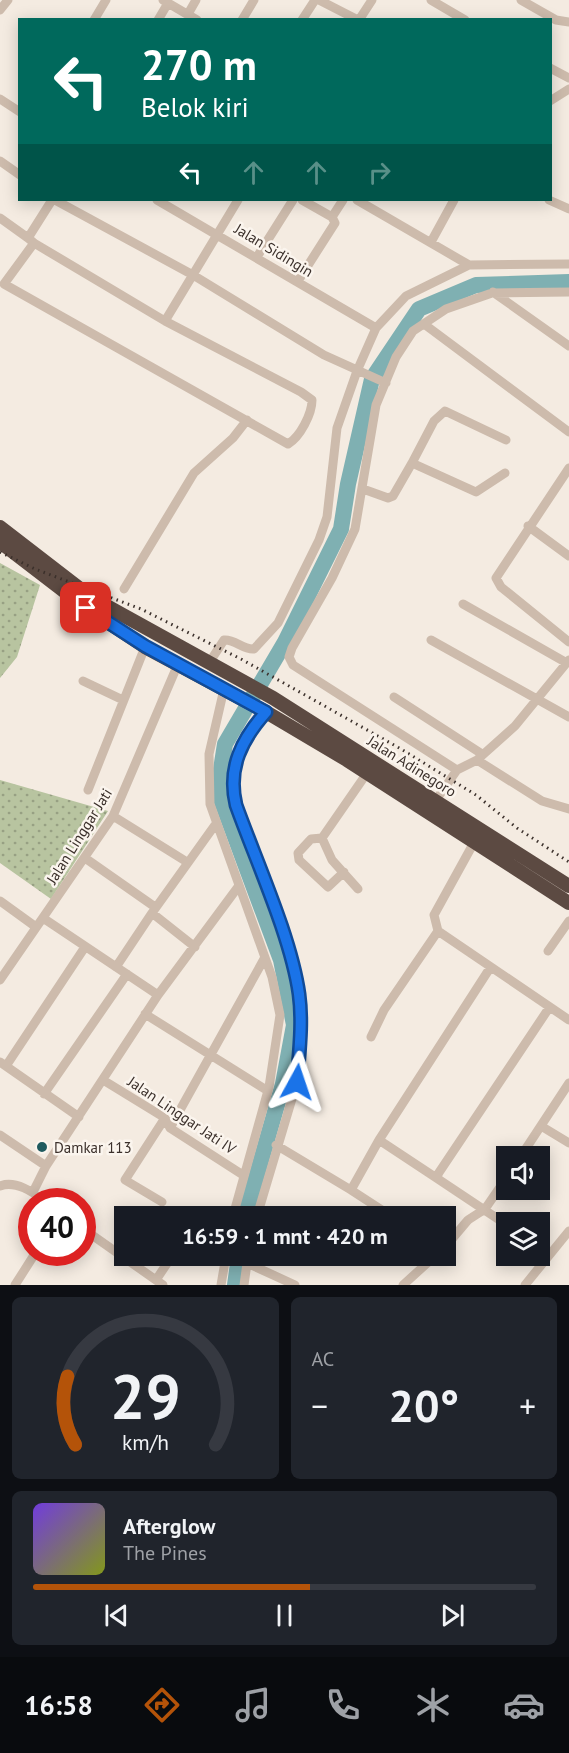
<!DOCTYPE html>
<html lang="id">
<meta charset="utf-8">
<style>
body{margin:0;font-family:"PT Sans",sans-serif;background:#20242c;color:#f1f3f6;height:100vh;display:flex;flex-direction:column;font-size:22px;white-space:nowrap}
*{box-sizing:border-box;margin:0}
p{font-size:20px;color:#9ea1a6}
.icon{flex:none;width:33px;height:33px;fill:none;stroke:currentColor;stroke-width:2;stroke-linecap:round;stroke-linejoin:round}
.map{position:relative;height:1285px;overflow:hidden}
.panel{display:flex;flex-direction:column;gap:12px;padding:12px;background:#0d0f14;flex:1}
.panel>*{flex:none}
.top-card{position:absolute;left:18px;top:18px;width:534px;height:183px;border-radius:0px;box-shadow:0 3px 15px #0003;background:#00695c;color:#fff;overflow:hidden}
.fabs{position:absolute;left:496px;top:1146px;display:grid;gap:12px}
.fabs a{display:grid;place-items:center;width:54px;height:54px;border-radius:0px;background:#171b24;box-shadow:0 3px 15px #0003;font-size:30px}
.speed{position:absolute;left:18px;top:1188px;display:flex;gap:12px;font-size:30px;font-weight:700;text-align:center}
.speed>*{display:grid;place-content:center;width:78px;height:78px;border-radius:50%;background:#171b24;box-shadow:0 3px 15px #0003;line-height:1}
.speed .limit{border:9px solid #d22;background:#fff;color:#111}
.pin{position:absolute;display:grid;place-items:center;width:51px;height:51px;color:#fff;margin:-26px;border-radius:12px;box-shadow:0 3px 9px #0006}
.me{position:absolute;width:66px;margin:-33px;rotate:5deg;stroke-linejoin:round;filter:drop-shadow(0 0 4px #0008)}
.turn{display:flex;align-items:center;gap:21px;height:126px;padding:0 24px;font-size:27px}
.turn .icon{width:78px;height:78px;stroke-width:2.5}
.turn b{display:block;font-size:42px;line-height:51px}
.lanes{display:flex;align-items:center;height:57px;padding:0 24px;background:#0003;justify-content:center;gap:30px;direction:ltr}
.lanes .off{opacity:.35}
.big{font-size:45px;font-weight:800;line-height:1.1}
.panel .card{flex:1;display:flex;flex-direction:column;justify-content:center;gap:9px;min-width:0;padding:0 21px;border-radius:9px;background:#20242c}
.panel .dial{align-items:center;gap:0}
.dial svg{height:156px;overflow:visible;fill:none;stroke:#363941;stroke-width:7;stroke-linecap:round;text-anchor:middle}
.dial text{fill:#f1f3f6;stroke:none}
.song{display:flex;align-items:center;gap:18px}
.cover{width:72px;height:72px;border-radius:9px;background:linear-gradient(135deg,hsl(260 70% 55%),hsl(70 70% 35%))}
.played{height:6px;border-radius:3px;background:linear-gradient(90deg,#b45309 55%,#363941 55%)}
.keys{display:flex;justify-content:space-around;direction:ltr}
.heat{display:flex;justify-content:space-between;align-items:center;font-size:33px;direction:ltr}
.panel .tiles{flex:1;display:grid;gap:12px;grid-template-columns:1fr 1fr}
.card:last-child{grid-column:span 2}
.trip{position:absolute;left:114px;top:1206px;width:342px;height:60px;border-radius:0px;background:#171b24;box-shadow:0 3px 15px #0003;font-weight:800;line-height:60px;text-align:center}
.tabs{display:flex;height:96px;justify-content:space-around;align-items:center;background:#090b0e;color:#9ea1a6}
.tabs .icon{width:42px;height:42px}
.tabs .current{color:#b45309}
.tabs b{font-size:27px;color:#f1f3f6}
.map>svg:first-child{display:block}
.grass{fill:url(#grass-dots)}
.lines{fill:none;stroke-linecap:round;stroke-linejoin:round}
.river{stroke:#7fb0b2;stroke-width:16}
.minor{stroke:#cdbbac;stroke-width:9}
.highway{stroke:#5c4a42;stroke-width:14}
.rail{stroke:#3b302b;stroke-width:3;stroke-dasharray:1.5 4.5;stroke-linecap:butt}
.route-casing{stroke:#114b97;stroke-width:15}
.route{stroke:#1a73e8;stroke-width:10}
.poi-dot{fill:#1f5a5e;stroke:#fbf5ee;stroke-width:2}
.labels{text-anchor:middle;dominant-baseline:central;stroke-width:5;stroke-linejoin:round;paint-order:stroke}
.street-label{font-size:15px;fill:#3b302b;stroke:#fbf5ee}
.poi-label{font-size:15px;fill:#3b302b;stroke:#fbf5ee;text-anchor:start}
</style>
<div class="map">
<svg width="569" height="1285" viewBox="0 0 569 1285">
<defs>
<pattern id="grass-dots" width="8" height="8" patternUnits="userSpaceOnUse" patternTransform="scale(1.5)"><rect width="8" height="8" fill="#b8c4a0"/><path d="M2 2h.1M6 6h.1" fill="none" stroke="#97a083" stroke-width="1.8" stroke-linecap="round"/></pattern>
</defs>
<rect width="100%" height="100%" fill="#f4ebe1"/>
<path class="grass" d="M 0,563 L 40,585 L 17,657 L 0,678 Z
M 0,780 L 108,811 L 51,899 L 0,863 Z"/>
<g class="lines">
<path class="river" d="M 245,1216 L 283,1084 L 294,1025 L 281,960 L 222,802 L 219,782 L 225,744 L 285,642 L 341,529 L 348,484 L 372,379 L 419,309 L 476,285 L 569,282
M 235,1285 L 239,1256"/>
<path class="minor" d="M 163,0 L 197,20
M 319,0 L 358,20
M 431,0 L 465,20
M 521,0 L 556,20 L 569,22
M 0,10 L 8,0
M 188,14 L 196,0
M 94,20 L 106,0
M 158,20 L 168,3
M 242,20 L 254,0
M 302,20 L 315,0
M 359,20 L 372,0
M 550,68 L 569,78
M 0,99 L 20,112
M 550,101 L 569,89
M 0,161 L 20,175
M 55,200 L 193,275 L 324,355 L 386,383
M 157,200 L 376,328
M 357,200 L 469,265
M 549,200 L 569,209
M 332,217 L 343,200
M 0,218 L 28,238
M 431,242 L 454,200
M 34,243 L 165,321 L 301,392 L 312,400 C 312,414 300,437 288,444 L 4,284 L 34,243 L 28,238 L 52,200
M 257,257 L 293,200
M 298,281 L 335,223 L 332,217 L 302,200
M 493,292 L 569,346
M 165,321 L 238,200
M 424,324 L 569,432
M 412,463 L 434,421 L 445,411 L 506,440
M 569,468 L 496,578 L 501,587 L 569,642
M 363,489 L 388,498 L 393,496 L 412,463 L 476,492 L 505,473
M 528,526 L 569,556
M 124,589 L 194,473 L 233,438 L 247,420
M 463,604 L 567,663
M 431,640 L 569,717
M 209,663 L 224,640 C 235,639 243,650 254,649 L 278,623 L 319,540 L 327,517 L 337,428 L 357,371 L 376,328 L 406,296 L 469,265 L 569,264
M 83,681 L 123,700
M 224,689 L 209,754 L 210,804 L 272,977 L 280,1015 L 269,1087 L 233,1216
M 394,697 L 482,754
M 477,760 L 515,726 L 569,660
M 457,770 L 293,665 L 289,657 L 292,648 L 332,578 L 355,529 L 376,405 L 396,357 L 413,331 L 446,309 L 492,293 L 569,292
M 88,790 L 145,647
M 436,800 L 457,770 L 477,760 L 542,801 L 569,809
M 113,816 L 187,862
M 477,837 L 434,915 L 438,931 L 569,1020
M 322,838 L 311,839 L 298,853 L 299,860 L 328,887 L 344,872
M 85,858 L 155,907
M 358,889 L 332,860 L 322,838 L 367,773
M 0,901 L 36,927
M 152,913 L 195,947
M 43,918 L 158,995
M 548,951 L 569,921
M 116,967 L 152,913 L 215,825
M 0,980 L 113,816 L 178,664
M 145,1014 L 268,1091
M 371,1037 L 384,1010 L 438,931
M 0,1062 L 79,1117
M 6,1066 L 85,947
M 103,1080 L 165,1118 L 170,1128 L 243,1175
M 44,1094 L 127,974
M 541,1126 L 569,1143
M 170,1128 L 264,959
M 0,1135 L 46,1166
M 379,1140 L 438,1179
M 276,1145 L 351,1190 L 379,1140 L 490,968
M 521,1156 L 569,1083
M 0,1186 C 15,1180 34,1192 45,1202
M 351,1190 L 391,1216
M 33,1192 L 46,1166 L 158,995 L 238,887
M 162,1202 L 125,1180 L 165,1118
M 257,1216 L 297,1082 L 300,1015 L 299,993 L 288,952 L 236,805 C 228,768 242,739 266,712
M 507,1225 L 438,1179 L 438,1174 L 549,1008
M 82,1228 L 163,1285
M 446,1246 L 468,1220 L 485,1209 L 507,1177
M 247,1263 L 295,1285
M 156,1280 L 172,1256
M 15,1285 L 36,1252
M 221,1285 L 226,1256
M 244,1285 L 248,1256
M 403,1285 L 435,1256
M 525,1285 L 569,1231"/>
<path class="highway" d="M 0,527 L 92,598 L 273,698 L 569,886
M 0,542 L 86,608 L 145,647 L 266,712 L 347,760 L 569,903"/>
<path class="rail" d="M 0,552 L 35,569 L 141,609 L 241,659 L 401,749 L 476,795 L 517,828 L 569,862"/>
</g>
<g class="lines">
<defs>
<path id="route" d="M 86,608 L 145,646 L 266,712 C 242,739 227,768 236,805 C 256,861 291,937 299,994 C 303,1023 299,1053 297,1082"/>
</defs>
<use href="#route" class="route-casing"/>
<use href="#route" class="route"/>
</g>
<circle class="poi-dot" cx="42" cy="1147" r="6"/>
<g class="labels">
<g class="street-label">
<text transform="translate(274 250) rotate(31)">Jalan Sidingin</text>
<text transform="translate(412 766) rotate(32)">Jalan Adinegoro</text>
<text transform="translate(79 836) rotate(-58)">Jalan Linggar Jati</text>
<text transform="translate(182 1115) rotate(34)">Jalan Linggar Jati IV</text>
</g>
<g class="poi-label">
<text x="54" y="1147">Damkar 113</text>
</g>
</g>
</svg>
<div class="fabs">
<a><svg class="icon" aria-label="sound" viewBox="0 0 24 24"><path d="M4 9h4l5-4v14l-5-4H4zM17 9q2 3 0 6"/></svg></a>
<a><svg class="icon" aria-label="layers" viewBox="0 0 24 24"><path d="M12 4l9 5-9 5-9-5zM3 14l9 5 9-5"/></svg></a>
</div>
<div class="speed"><div class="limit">40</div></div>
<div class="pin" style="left:86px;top:608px;background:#d93025"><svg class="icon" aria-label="arrive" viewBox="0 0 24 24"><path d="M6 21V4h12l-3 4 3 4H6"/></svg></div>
<svg class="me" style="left:297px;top:1082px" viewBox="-20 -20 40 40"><path d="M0-17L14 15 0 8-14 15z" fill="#1a73e8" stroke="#fff" stroke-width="4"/></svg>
<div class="trip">16:59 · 1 mnt · 420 m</div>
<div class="top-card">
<div class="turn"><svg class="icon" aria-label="left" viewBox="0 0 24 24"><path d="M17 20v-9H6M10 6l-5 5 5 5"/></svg><div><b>270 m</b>Belok kiri</div></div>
<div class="lanes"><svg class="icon" aria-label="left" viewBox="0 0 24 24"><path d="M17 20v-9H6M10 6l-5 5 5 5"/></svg><svg class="icon off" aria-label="ahead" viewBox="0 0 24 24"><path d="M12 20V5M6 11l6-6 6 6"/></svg><svg class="icon off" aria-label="ahead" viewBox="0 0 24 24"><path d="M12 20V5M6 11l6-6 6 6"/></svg><svg class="icon off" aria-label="right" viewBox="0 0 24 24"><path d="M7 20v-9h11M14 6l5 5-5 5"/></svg></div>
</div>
</div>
<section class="panel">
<div class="tiles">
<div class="card dial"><svg viewBox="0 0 100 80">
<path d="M14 69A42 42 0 1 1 86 69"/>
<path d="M14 69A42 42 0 0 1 10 34" stroke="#b45309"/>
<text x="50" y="56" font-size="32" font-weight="700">29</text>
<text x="50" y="72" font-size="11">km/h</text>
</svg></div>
<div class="card"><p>AC</p>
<div class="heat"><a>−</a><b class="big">20°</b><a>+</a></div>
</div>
<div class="card">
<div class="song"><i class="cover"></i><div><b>Afterglow</b><p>The Pines</p></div></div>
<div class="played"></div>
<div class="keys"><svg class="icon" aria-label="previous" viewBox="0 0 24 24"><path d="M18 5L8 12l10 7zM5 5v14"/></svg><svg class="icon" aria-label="pause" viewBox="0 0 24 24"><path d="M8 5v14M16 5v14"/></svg><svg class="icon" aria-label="next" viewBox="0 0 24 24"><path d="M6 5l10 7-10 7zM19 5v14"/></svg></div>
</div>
</div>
</section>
<nav class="tabs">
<b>16:58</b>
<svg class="icon current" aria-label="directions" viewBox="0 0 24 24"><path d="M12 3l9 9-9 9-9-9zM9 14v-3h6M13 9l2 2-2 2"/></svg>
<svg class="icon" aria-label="music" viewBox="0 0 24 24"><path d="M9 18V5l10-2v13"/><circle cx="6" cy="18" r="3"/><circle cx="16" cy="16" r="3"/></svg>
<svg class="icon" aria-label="phone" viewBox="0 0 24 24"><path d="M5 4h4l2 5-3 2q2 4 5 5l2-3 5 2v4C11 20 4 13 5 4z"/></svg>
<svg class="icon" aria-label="climate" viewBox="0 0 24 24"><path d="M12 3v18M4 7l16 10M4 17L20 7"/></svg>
<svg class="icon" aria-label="car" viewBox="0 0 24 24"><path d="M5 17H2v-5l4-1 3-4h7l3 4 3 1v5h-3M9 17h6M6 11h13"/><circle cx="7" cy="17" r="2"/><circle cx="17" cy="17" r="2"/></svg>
</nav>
